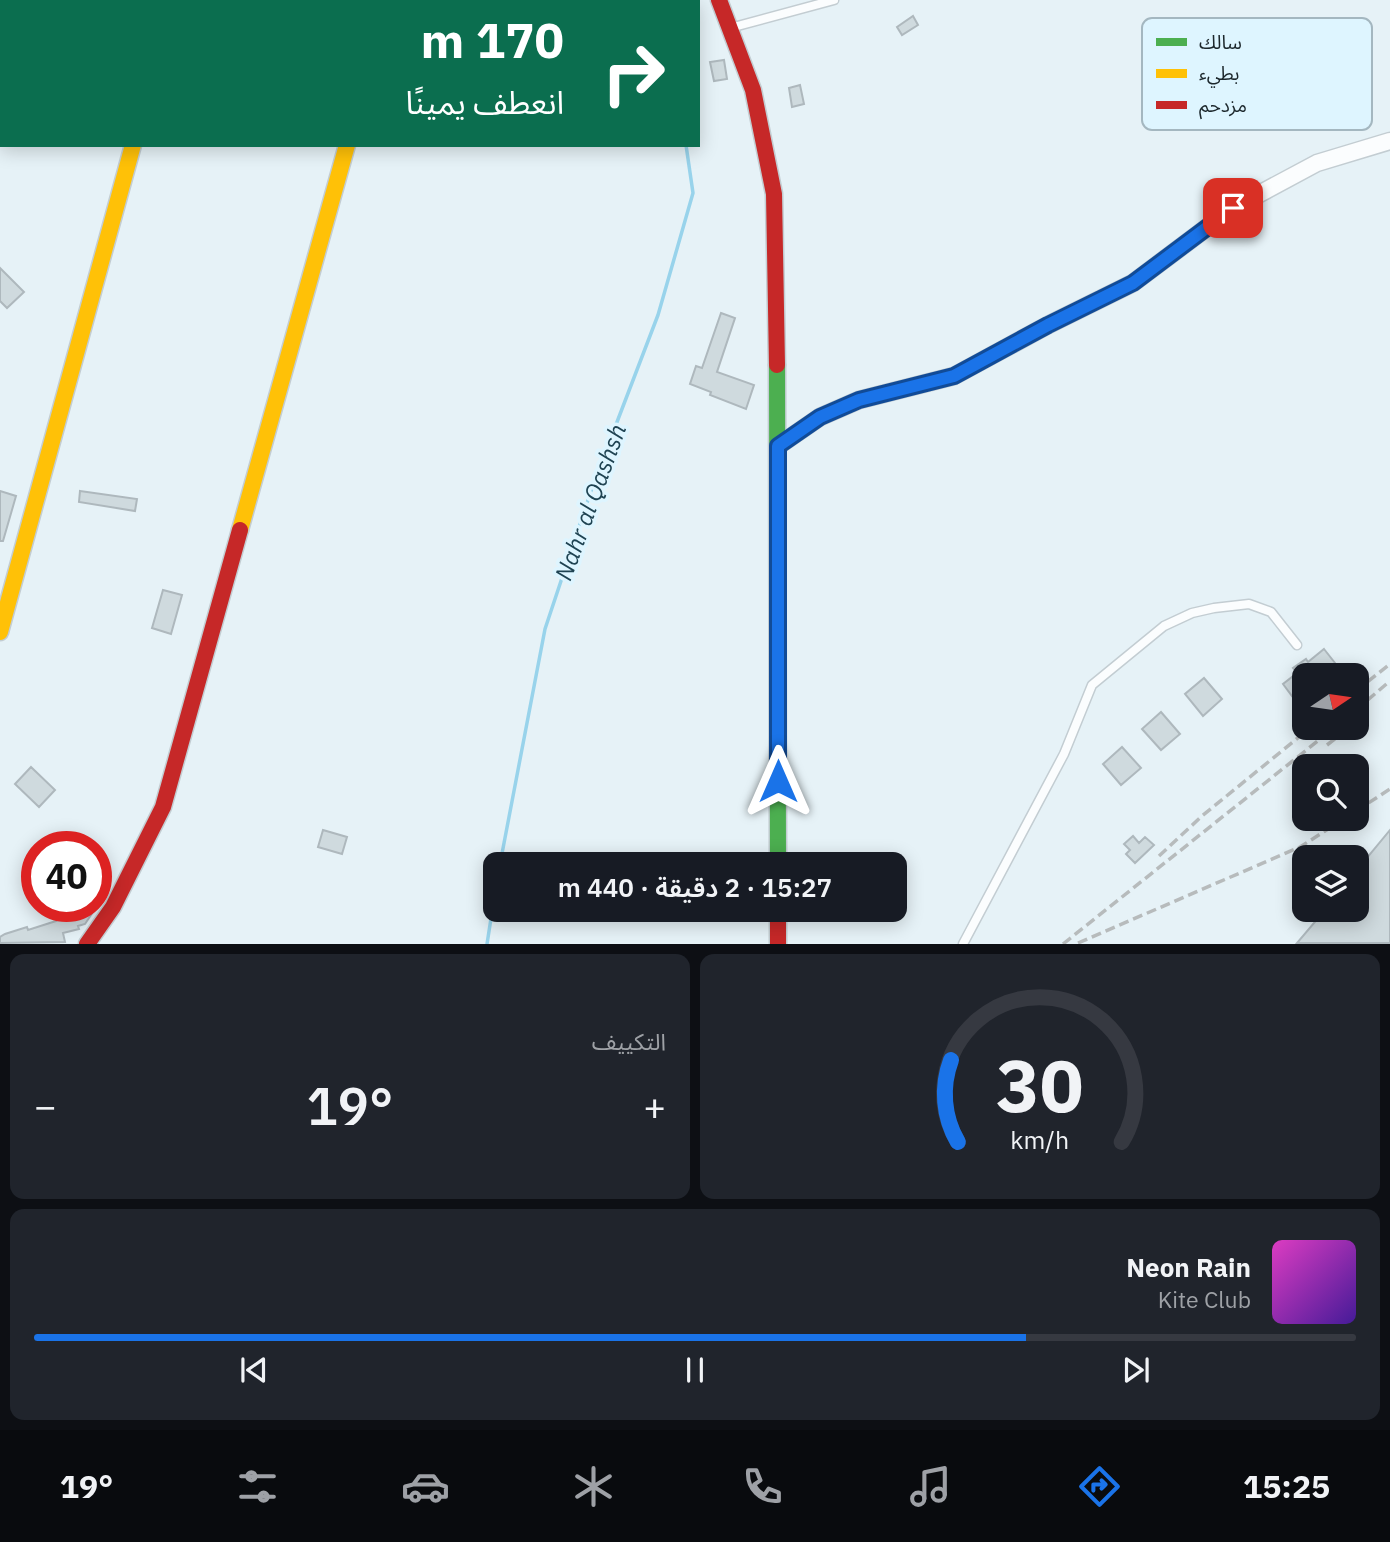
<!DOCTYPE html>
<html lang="ar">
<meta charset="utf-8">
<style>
body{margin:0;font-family:"IBM Plex Sans","Noto Sans Arabic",sans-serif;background:#20242c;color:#f1f3f6;direction:rtl;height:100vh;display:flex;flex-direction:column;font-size:26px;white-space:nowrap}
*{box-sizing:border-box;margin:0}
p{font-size:23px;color:#9ea1a6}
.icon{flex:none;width:38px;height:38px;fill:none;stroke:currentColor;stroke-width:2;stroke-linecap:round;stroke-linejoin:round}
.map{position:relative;height:944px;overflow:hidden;direction:ltr}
.panel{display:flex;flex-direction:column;gap:10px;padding:10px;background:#0d0f14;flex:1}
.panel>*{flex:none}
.hud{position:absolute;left:0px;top:0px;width:700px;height:147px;box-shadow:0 4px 18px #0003;direction:rtl;background:#0b6e4f;color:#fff;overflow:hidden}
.needle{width:46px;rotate:77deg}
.buttons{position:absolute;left:1292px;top:663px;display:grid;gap:14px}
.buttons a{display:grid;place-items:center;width:77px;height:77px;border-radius:14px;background:#171b24;box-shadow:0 4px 18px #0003;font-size:35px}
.speed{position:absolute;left:21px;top:831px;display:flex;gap:14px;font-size:35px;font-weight:700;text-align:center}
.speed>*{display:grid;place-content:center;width:91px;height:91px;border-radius:50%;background:#171b24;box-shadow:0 4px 18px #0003;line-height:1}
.speed .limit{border:10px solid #d22;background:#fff;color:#111}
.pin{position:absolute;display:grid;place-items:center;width:60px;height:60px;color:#fff;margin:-30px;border-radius:14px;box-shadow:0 4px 10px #0006}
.me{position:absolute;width:77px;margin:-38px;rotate:0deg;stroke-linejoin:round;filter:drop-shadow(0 0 5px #0008)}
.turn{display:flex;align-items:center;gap:24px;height:147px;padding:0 21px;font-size:32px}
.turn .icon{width:91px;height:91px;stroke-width:2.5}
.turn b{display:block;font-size:49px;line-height:60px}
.big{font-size:52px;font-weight:600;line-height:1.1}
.panel .card{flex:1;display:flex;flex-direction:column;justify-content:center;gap:10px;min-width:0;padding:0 24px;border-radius:14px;background:#20242c}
.panel .dial{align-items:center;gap:0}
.dial svg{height:182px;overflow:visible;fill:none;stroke:#363941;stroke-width:7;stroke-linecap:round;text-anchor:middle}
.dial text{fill:#f1f3f6;stroke:none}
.song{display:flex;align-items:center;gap:21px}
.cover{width:84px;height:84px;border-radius:10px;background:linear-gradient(135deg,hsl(310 70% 55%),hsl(260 70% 35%))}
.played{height:7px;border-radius:4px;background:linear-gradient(90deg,#1a73e8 75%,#363941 75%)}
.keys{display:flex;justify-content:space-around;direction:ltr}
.heat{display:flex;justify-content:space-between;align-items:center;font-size:38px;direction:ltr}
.panel .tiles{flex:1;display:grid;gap:10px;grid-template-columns:1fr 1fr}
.card:last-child{grid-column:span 2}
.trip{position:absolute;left:483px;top:852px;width:424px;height:70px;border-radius:14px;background:#171b24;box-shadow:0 4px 18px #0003;font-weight:600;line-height:70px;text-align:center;direction:rtl}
.tab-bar{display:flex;height:112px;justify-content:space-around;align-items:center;background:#090b0e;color:#9ea1a6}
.tab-bar .icon{width:49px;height:49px}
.tab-bar .selected{color:#1a73e8}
.tab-bar b{font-size:32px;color:#f1f3f6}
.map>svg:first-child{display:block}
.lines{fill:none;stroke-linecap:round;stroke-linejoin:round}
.stream{stroke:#98d3eb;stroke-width:3.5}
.building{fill:#cfdade;stroke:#aeb8bd;stroke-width:2}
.lane-casing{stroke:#c3cdd2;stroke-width:11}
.street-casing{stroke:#c3cdd2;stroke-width:19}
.fast-casing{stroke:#c3cdd2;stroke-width:19}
.slow-casing{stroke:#c3cdd2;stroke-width:19}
.jam-casing{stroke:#c3cdd2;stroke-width:19}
.lane{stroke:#fbfdfe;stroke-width:8}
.street{stroke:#fbfdfe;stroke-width:16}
.fast{stroke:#4caf50;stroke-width:16}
.slow{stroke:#ffc107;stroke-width:16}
.jam{stroke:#c62828;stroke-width:16}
.rail{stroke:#b7bbbc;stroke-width:3.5;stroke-dasharray:10 5;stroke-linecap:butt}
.route-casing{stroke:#114b97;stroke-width:18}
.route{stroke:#1a73e8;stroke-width:12}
.labels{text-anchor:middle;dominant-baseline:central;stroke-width:7;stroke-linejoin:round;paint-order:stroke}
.water-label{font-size:24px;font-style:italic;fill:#1f4352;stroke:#def5ff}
.key{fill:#def5ff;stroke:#a4b7c0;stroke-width:2}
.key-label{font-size:19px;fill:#1c272c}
</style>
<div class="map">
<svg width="1390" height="944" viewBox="0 0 1390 944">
<rect width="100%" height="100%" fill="#e6f2f7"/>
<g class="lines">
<path class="stream" d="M 544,0 L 547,2
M 500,864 L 545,629 L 594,482 L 658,315 L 693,193 L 686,145
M 487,944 L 495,893"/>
</g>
<path class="building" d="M 913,16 L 918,25 L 902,35 L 897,27 Z
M 724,60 L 727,79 L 714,81 L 710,62 Z
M 800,85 L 804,104 L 792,107 L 789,88 Z
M 0,268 L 24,292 L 7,308 L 0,301 Z
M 721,313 L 735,318 L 717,372 L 754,385 L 746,409 L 710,395 L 711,392 L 690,384 L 696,366 L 702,368 Z
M 0,491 L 16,496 L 3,541 L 0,541 Z
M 80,491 L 137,499 L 135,511 L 79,502 Z
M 163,590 L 182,595 L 171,634 L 152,628 Z
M 1324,649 L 1335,663 L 1318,676 L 1304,676 L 1304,687 L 1292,696 L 1283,684 L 1297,673 L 1293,668 L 1306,659 L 1308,662 Z
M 1204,678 L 1222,699 L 1203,716 L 1185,694 Z
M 1161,712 L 1180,734 L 1161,750 L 1142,729 Z
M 1122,747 L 1141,768 L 1121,785 L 1103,764 Z
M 31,767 L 55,790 L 39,807 L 15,784 Z
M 323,830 L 347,837 L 342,854 L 318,847 Z
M 1390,830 L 1390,943 L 1297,943 L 1325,910 L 1356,910 L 1356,871 Z
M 1133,836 L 1139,843 L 1145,837 L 1154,845 L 1135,863 L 1126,854 L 1130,850 L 1124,844 Z
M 52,906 L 97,906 L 85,924 L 78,926 L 79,929 L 63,933 L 65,942 L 0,943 L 0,937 L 5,934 L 27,927 L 28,930 L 56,921 Z"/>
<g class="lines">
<defs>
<path id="lane" d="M 730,28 L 834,0
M 963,944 L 1064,754 L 1092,685 L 1164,626 L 1192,613 L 1214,608 L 1249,604 L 1271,612 L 1297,645"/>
<path id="street" d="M 778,446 L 820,417 L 859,400 L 954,376 L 1048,325 L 1133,283 L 1233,208 L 1317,163 L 1390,141"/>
<path id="fast" d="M 173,0 L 173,2
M 777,365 L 778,864"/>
<path id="slow" d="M 387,0 L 387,2
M 240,530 L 347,145
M 0,632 L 133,145"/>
<path id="jam" d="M 719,0 L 753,90 L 774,194 L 777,365
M 778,910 L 778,944
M 87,944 L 113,907 L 163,807 L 240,530"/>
</defs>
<use href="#lane" class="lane-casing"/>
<use href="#street" class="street-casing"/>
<use href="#fast" class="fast-casing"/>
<use href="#slow" class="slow-casing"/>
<use href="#jam" class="jam-casing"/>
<use href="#lane" class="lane"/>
<use href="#street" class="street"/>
<use href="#fast" class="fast"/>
<use href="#slow" class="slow"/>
<use href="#jam" class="jam"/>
<path class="rail" d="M 1356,691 L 1390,664
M 1356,710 L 1390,681
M 1327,745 L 1349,728
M 1356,811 L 1390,789
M 1159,856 L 1202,816 L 1310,728
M 1078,943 L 1300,847 L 1344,819
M 1063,944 L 1334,728"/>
</g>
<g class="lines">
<defs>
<path id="route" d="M 778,781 L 778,446 L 820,417 L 859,400 L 954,376 L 1048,325 L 1133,283 L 1233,208"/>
</defs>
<use href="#route" class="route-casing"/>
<use href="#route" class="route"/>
</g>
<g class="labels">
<g class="water-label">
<text transform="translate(590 502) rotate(-70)">Nahr al Qashsh</text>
</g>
</g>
<rect x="1142" y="18" width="230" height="112" rx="10" class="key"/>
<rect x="1156" y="38" width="31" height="8" fill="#4caf50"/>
<rect x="1156" y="69" width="31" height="9" fill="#ffc107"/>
<rect x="1156" y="101" width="31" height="8" fill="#c62828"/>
<g class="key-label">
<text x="1199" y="49">سالك</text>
<text x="1199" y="80">بطيء</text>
<text x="1199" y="112">مزدحم</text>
</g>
</svg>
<div class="buttons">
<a><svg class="needle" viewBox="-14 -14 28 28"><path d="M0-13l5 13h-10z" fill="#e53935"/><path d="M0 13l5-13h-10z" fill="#9ea1a6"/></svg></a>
<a><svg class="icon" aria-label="search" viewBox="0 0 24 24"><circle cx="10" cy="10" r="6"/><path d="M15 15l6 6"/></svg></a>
<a><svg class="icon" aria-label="layers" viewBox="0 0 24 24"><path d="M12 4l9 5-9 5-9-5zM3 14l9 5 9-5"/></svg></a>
</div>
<div class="speed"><div class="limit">40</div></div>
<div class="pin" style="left:1233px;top:208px;background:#d93025"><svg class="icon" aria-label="arrive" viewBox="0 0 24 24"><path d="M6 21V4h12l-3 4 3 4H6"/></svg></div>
<svg class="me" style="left:778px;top:781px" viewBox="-20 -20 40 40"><path d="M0-17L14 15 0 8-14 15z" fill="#1a73e8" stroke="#fff" stroke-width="4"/></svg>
<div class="trip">15:27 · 2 دقيقة · 440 m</div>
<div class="hud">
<div class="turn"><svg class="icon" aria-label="right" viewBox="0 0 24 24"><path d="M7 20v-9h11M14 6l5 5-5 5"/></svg><div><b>170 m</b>انعطف يمينًا</div></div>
</div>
</div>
<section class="panel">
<div class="tiles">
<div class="card dial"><svg viewBox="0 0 100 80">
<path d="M14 69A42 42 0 1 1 86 69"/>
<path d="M14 69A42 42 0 0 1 11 33" stroke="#1a73e8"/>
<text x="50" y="56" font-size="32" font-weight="700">30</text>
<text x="50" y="72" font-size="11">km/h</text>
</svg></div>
<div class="card"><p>التكييف</p>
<div class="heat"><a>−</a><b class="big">19°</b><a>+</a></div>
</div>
<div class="card">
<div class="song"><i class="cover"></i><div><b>Neon Rain</b><p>Kite Club</p></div></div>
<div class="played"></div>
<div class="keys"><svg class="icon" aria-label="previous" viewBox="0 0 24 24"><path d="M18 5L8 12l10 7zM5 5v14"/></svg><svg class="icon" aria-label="pause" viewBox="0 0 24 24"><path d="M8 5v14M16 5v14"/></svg><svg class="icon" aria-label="next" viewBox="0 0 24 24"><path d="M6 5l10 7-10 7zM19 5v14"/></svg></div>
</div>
</div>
</section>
<nav class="tab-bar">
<b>15:25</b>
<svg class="icon selected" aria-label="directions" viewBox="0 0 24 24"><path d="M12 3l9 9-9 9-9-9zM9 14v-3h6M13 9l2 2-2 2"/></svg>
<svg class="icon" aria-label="music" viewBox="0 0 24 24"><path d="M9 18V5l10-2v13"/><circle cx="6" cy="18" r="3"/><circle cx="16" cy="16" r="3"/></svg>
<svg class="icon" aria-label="phone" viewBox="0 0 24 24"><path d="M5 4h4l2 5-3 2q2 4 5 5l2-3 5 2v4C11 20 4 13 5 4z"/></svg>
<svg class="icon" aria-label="climate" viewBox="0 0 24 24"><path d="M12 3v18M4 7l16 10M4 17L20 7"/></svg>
<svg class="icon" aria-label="car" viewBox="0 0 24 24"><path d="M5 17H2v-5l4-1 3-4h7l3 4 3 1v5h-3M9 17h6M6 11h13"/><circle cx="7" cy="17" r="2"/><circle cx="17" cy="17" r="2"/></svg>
<svg class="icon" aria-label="filters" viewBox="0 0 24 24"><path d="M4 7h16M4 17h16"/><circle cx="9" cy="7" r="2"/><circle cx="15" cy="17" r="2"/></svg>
<b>19°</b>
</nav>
